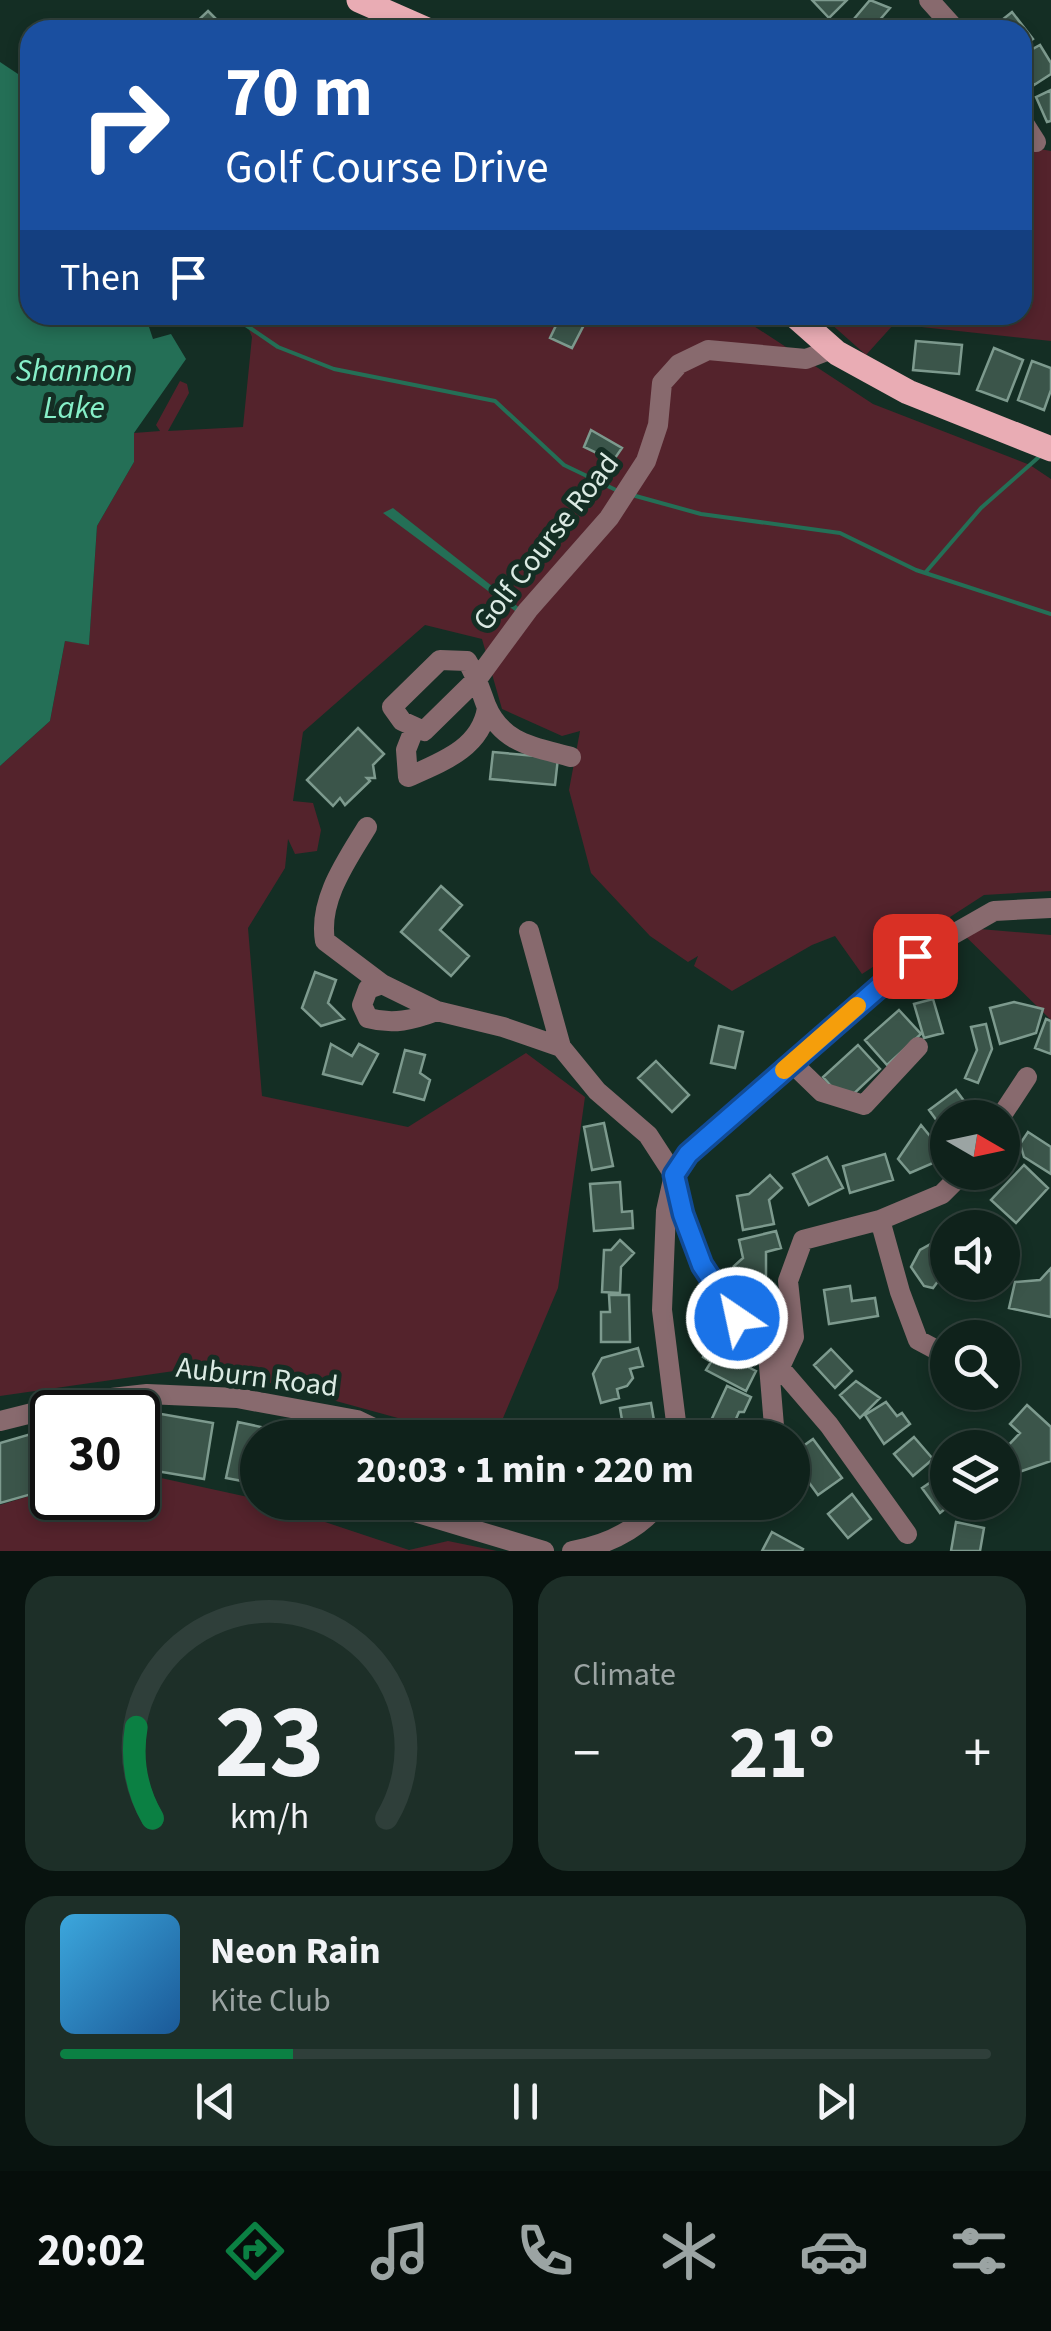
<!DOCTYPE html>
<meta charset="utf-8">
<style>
body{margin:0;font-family:"Source Sans 3",sans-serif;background:#1d2f28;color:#f1f3f6;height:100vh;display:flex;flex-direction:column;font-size:38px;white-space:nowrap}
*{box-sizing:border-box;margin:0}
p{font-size:32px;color:#9ba4a3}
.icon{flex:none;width:55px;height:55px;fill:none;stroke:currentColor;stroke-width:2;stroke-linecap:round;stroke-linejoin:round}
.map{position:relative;height:1551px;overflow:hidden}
.drawer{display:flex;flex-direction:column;gap:25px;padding:25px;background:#08130f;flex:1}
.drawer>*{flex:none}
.banner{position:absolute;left:20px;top:20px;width:1012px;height:305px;border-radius:30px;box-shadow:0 5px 15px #0003,0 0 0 2px #2f3f3a;background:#1a4fa0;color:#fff;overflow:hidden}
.needle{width:65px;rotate:99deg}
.fabs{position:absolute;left:930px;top:1100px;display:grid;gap:20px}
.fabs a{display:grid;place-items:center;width:90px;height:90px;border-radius:50%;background:#0f221b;box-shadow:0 5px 15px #0003,0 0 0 2px #2f3f3a;font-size:50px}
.speed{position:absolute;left:30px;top:1390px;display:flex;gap:20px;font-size:50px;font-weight:700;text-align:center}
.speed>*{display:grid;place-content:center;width:130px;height:130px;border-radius:50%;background:#0f221b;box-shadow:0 5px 15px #0003,0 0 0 2px #2f3f3a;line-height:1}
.speed .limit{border:5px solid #111;border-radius:15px;background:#fff;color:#111}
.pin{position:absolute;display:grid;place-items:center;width:85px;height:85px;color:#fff;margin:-42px;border-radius:20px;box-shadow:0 5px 15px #0006}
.me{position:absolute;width:110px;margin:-55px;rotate:326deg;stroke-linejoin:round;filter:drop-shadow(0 0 8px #0008)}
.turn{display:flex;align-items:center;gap:35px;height:210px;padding:0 40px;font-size:45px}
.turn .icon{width:130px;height:130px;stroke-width:2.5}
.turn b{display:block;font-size:70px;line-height:85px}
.then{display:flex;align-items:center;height:95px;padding:0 40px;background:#0003;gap:20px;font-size:38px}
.big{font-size:75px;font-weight:700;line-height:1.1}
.drawer .tile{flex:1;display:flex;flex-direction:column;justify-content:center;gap:15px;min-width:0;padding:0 35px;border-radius:30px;background:#1d2f28}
.drawer .dial{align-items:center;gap:0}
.dial svg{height:260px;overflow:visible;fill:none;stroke:#2f3f3a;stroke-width:7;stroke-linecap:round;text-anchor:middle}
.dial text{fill:#f1f3f6;stroke:none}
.song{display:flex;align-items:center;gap:30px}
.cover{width:120px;height:120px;border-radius:15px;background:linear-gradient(135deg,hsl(200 70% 55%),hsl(210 70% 35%))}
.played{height:10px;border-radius:5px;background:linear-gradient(90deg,#0b8043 25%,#2f3f3a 25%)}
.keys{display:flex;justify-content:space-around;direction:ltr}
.heat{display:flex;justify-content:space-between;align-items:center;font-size:55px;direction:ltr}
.drawer .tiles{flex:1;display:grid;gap:25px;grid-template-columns:1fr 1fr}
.tile:last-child{grid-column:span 2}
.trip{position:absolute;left:240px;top:1420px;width:570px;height:100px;border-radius:50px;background:#0f221b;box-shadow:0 5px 15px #0003,0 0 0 2px #2f3f3a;font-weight:700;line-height:100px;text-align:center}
.tabs{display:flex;height:160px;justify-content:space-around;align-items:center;background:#060e0b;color:#9ba4a3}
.tabs .icon{width:70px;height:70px}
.tabs .on{color:#0b8043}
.tabs b{font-size:45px;color:#f1f3f6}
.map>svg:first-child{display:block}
.green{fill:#54232c}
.water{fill:#246f56}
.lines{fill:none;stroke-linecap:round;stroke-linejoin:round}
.stream{stroke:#246f56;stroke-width:4}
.building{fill:#3b554a;stroke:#7d9a8e;stroke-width:2.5}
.minor{stroke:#886a6e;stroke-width:20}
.major{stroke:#e9acb4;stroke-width:25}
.route-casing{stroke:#114b97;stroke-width:25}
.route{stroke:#1a73e8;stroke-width:18}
.slow{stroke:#f59e0b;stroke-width:18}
.labels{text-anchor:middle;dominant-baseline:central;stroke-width:10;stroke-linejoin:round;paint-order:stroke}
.street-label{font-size:30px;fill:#dbeae3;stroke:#142e24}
.water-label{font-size:32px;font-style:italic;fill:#86efc8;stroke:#142e24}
</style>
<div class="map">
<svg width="1051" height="1551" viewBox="0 0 1051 1551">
<rect width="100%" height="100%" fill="#142e24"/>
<path class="green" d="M 1023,146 L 1051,151 L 1051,341 L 894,324 L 866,355 L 821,315 L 1022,315 Z
M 243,315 L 737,315 L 873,404 L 1030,465 L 1051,479 L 1051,891 L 984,895 L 862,974 L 835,936 L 812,945 L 732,991 L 694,966 L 698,956 L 688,962 L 650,936 L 591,873 L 569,790 L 580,731 L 562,736 L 502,709 L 482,639 L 425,625 L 303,732 L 293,801 L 313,803 L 321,830 L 317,851 L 295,854 L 288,839 L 285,868 L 248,928 L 262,1096 L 408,1127 L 526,1053 L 585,1097 L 558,1288 L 495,1437 L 467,1437 L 209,1366 L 0,1396 L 0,766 L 50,721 L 65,641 L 89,644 L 97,526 L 134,462 L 134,433 L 160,431 L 156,425 L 180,381 L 187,384 L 189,393 L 168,431 L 243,427 L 252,337 Z
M 956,927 L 1051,935 L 1051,1020 Z
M 138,1473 L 257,1499 L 258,1502 L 268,1503 L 409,1550 L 448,1541 L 497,1551 L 0,1551 L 0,1505 L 52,1489 L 52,1498 L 138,1498 Z"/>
<path class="water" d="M 0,62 L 30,82 L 30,315 L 145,315 L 153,339 L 171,334 L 186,359 L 134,433 L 134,462 L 97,526 L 89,645 L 65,641 L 50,721 L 0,766 Z
M 393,508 L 526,613 L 523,617 L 383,513 Z"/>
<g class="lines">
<path class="stream" d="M 231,315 L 278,347 L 334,369 L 495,401 L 564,465 L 618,491
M 632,495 L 701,514 L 840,533 L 916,570 L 1051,614
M 925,573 L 981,508 L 1040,456"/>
</g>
<path class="building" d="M 812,0 L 847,0 L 829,18 Z
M 870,0 L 890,8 L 871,30 L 853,30 L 848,26 Z
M 208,11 L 227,30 L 188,30 Z
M 1012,12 L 1033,39 L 1022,47 L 1022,30 L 992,28 Z
M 1040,45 L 1051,63 L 1051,74 L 1034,85 L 1022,66 L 1022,55 Z
M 1051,90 L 1051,121 L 1047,122 L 1036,97 Z
M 561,315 L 588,317 L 572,348 L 550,338 Z
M 916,341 L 962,345 L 959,374 L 913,370 Z
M 994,348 L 1023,360 L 1007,401 L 977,390 Z
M 1032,361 L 1051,368 L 1051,390 L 1044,410 L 1018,400 Z
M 591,430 L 622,448 L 613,461 L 584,447 Z
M 358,728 L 384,754 L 373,765 L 375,778 L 367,778 L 370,781 L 345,805 L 340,798 L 333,806 L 307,780 Z
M 493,752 L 558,758 L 555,785 L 490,779 Z
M 441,886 L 462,905 L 440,930 L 469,956 L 451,976 L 401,932 Z
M 315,972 L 336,980 L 328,1003 L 344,1019 L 321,1026 L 302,1008 Z
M 933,999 L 943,1033 L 924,1038 L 914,1004 Z
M 1014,1002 L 1043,1009 L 1036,1033 L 1000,1044 L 990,1008 Z
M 899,1010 L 921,1034 L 887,1065 L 865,1040 Z
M 1046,1019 L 1051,1021 L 1051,1054 L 1035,1048 Z
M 986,1024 L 992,1049 L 978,1083 L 965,1078 L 977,1050 L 971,1027 Z
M 719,1026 L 743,1032 L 735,1068 L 711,1063 Z
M 331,1044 L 352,1056 L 359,1044 L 378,1054 L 362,1084 L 323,1074 Z
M 858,1045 L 880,1069 L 845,1102 L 823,1077 Z
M 405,1050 L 425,1055 L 420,1073 L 430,1080 L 424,1100 L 394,1092 Z
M 656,1061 L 689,1095 L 672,1112 L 638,1078 Z
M 956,1090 L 973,1113 L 967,1118 L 948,1118 L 948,1136 L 929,1110 Z
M 604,1123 L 613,1166 L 592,1170 L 584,1127 Z
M 921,1125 L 947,1157 L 910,1173 L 898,1159 Z
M 1028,1132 L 1051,1147 L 1051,1174 L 1024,1157 L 1020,1144 Z
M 885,1154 L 893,1180 L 850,1193 L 843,1166 Z
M 827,1157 L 843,1188 L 809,1205 L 793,1174 Z
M 1024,1165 L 1048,1188 L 1016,1223 L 991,1200 Z
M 770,1175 L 782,1188 L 769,1200 L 774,1224 L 743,1230 L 737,1196 L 749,1194 Z
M 620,1182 L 622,1212 L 632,1211 L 633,1228 L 594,1231 L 590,1184 Z
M 776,1231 L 781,1248 L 766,1252 L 766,1279 L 754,1289 L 734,1266 L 743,1258 L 739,1240 Z
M 945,1236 L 948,1278 L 941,1277 L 933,1288 L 924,1286 L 911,1267 L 920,1250 Z
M 620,1240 L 634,1253 L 621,1267 L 620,1293 L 602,1292 L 604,1250 L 611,1250 Z
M 1051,1268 L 1051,1317 L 1009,1308 L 1015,1282 L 1040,1280 Z
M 850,1286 L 852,1301 L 875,1298 L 878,1316 L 829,1324 L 824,1290 Z
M 609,1295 L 629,1295 L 630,1342 L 601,1342 L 601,1312 L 610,1312 Z
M 714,1335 L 732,1345 L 736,1361 L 756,1371 L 746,1391 L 706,1370 L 711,1362 L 703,1357 Z
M 638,1348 L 643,1366 L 630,1369 L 633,1378 L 627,1386 L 617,1389 L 619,1398 L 601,1403 L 593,1374 L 602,1358 Z
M 831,1349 L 852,1371 L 835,1388 L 814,1365 Z
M 856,1381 L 880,1398 L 860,1418 L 840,1395 Z
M 727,1386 L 751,1397 L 744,1412 L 739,1412 L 736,1419 L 755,1428 L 751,1438 L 737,1438 L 709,1425 Z
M 886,1402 L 897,1416 L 902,1413 L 910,1424 L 884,1444 L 865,1415 Z
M 651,1403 L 657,1438 L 625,1438 L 620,1408 Z
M 1027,1405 L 1051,1427 L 1051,1461 L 1019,1472 L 1002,1457 L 1002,1452 L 1020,1433 L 1010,1424 Z
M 138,1410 L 213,1423 L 204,1479 L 138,1468 L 138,1412 L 131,1412 Z
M 238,1422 L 312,1438 L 258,1438 L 258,1484 L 226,1478 Z
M 31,1434 L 46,1490 L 0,1503 L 0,1443 Z
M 52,1434 L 52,1479 L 41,1438 Z
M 914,1437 L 933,1459 L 913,1476 L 894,1454 Z
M 813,1439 L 842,1478 L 818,1495 L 792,1459 L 792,1454 Z
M 941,1475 L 948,1484 L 948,1502 L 954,1502 L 940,1513 L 922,1488 Z
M 852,1494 L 871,1519 L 848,1538 L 828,1514 Z
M 513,1502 L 560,1502 L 560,1506 L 516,1516 Z
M 956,1522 L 984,1528 L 980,1551 L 951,1551 Z
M 772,1532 L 803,1549 L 802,1551 L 762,1551 Z"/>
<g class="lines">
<path class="minor" d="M 929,0 L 956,30
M 1022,120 L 1036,142
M 415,727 L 406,750 L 408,777 C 442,762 481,748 487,708
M 571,757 C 535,747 502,744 486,705 C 480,689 476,675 467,661 L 440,660 L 392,707 L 402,721 L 424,731 L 478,678 L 528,610 L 609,518 L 646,461 L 658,425 L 662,383 L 679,364 L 708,350 L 806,359 L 832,349
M 367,827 C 347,860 318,900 325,941 L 382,984
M 529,931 L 561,1047
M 437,1011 C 413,1020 393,1025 368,1018 L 362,1005 L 368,989 L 382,984 L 437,1011 L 503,1027 L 561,1047 L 597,1091 L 648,1135 L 674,1175 L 683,1214 L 701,1265 L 737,1318 L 829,1425 L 907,1534
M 792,1063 L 822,1092 L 864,1105 L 918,1047
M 1000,1118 L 1027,1077
M 880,1220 L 900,1292 L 918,1340 L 948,1356
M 768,1354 L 775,1438
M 780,1367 L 794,1337 L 788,1281 L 803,1240 L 880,1220 L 942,1194 L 964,1172
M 0,1421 L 76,1402 L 147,1394 L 237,1398 L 357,1420 L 380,1431 L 382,1438
M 678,1438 L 662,1310 L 666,1211 L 674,1175 L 689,1154 L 915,956 L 994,911 L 1051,908
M 397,1502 L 398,1507 L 544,1551
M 572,1551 C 607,1545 638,1530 661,1502"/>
<path class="major" d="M 359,0 L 427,30
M 794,315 L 837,353 L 908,392 L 1051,449"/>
</g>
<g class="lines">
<defs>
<path id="route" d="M 737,1318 L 702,1265 L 683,1214 L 674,1175 L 688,1154 L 915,956"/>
</defs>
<use href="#route" class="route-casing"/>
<use href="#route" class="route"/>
<path class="slow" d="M 784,1070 L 857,1006"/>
</g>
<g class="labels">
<g class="street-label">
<text transform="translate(546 542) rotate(-52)">Golf Course Road</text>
<text transform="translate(257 1377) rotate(7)">Auburn Road</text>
</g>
<g class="water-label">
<text x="74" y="371">Shannon<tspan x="74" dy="37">Lake</tspan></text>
</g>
</g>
</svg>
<div class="fabs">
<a><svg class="needle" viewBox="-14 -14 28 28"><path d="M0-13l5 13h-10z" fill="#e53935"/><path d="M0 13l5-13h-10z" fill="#9ba4a3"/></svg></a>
<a><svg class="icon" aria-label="sound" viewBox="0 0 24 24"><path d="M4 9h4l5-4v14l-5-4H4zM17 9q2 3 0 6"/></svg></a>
<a><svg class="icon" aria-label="search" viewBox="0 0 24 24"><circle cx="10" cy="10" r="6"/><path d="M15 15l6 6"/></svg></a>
<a><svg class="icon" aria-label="layers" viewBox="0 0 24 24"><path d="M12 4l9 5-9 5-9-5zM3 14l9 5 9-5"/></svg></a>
</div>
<div class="speed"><div class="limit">30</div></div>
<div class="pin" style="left:915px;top:956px;background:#d93025"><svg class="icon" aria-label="arrive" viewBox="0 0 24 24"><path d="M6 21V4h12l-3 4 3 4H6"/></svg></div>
<svg class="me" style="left:737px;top:1318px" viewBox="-20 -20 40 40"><circle r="17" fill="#1a73e8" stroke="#fff" stroke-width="3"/><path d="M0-11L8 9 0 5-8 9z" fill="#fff"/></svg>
<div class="trip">20:03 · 1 min · 220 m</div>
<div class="banner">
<div class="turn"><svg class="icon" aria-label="right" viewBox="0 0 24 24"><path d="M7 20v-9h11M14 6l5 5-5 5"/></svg><div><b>70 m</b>Golf Course Drive</div></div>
<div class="then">Then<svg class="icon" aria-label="arrive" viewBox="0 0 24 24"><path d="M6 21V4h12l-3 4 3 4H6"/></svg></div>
</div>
</div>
<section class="drawer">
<div class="tiles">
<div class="tile dial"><svg viewBox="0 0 100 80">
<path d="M14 69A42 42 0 1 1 86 69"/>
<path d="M14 69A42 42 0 0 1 9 41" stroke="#0b8043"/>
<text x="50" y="56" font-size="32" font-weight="700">23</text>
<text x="50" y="72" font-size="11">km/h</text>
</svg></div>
<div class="tile"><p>Climate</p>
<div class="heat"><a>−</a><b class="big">21°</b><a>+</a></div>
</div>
<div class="tile">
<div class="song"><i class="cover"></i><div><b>Neon Rain</b><p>Kite Club</p></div></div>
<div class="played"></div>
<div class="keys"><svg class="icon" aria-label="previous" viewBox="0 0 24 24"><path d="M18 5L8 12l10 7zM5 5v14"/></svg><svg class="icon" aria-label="pause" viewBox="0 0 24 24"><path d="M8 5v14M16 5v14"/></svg><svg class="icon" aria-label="next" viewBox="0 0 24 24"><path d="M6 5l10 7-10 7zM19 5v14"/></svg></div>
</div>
</div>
</section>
<nav class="tabs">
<b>20:02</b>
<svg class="icon on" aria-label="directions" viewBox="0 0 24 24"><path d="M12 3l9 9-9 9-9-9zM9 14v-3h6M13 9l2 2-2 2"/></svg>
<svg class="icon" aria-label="music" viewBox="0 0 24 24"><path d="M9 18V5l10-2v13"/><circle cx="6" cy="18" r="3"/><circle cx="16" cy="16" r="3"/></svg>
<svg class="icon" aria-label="phone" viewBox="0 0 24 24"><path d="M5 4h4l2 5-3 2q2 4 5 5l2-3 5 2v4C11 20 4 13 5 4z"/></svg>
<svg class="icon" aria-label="climate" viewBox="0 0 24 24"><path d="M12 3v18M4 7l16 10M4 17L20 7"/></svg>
<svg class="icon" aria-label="car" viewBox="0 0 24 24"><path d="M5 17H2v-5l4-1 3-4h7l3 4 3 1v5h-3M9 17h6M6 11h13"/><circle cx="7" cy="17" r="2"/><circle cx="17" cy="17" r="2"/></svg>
<svg class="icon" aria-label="filters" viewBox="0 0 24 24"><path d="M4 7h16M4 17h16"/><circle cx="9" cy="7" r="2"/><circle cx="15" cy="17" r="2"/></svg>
</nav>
